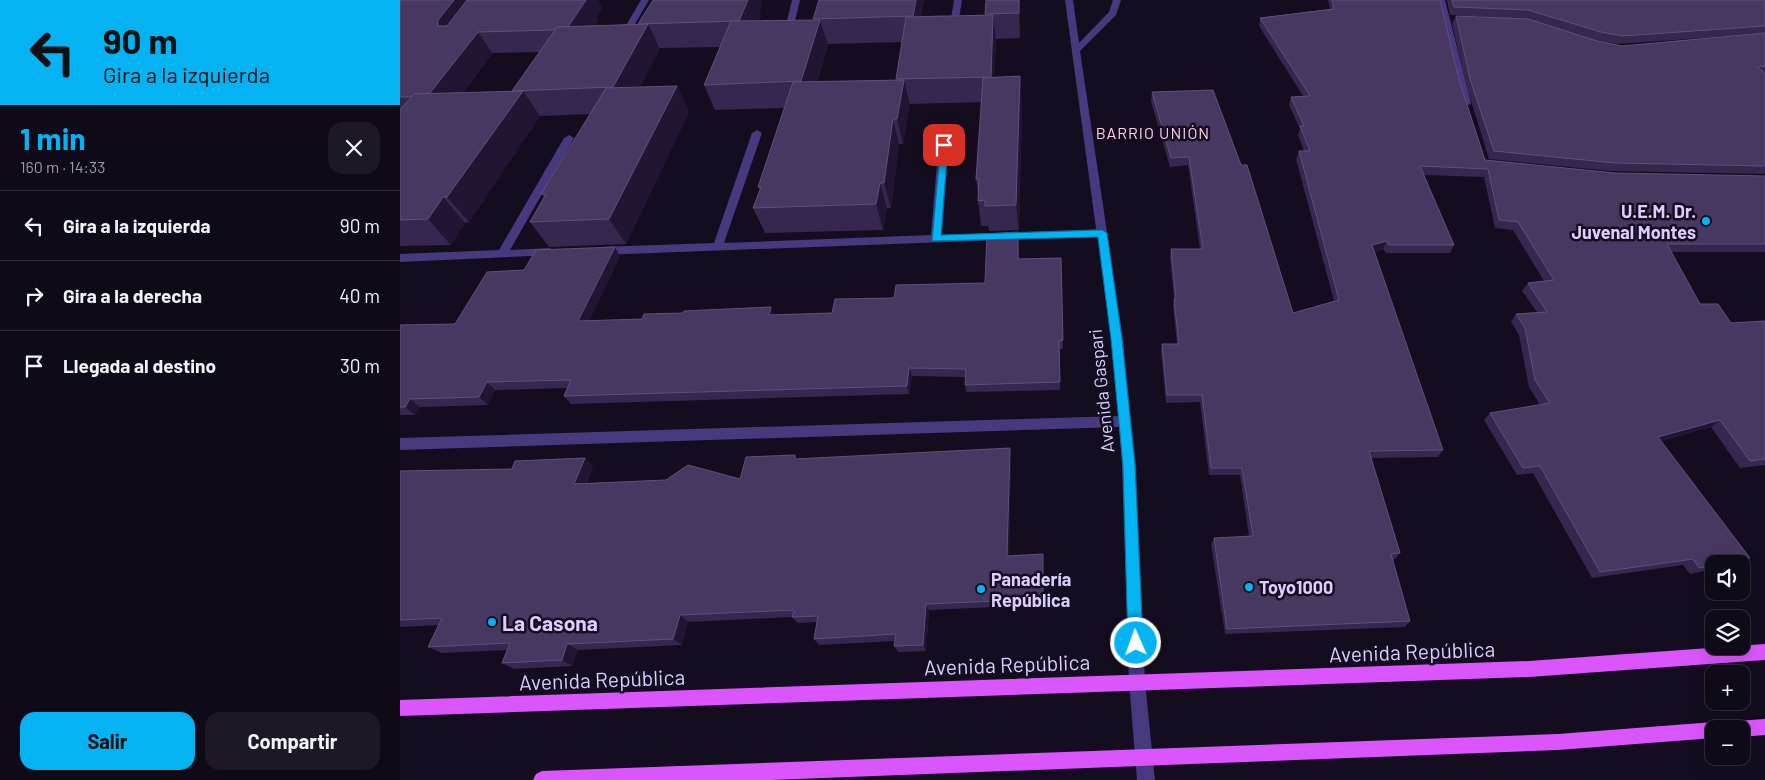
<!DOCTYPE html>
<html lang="es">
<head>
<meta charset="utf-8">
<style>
  :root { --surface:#0f0a18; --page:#1d1825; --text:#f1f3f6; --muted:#9b9aa2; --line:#2f2b37; --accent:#05b2f2 }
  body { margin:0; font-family:Barlow,sans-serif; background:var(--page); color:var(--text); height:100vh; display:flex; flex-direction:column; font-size:19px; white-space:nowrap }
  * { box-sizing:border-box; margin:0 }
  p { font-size:16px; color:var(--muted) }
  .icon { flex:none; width:28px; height:28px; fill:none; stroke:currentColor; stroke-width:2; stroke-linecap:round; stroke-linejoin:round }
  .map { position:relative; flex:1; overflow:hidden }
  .panel { display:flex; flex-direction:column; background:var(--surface); width:400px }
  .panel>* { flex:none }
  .hud { background:#05b2f2; color:#111; overflow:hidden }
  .controls { position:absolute; left:1305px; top:555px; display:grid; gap:10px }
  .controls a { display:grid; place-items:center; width:45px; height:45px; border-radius:10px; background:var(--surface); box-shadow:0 5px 20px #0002,0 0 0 1px var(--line); font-size:25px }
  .pin { position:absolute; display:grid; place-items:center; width:42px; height:42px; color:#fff; margin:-21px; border-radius:10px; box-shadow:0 2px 8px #0006 }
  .me { position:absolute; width:55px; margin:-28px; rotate:358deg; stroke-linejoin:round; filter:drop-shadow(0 0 4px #0008) }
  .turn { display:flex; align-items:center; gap:18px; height:105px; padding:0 20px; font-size:22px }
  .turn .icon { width:65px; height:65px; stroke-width:2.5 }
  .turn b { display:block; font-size:35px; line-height:42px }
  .round { display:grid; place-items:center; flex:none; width:52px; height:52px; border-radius:15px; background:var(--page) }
  .headline { display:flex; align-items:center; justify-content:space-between; height:85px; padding:0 20px }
  h1 { font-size:30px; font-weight:700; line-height:38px; color:var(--accent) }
  .cta { display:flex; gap:10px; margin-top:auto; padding:10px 20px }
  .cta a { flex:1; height:58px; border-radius:15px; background:var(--accent); color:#111; font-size:20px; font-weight:700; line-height:58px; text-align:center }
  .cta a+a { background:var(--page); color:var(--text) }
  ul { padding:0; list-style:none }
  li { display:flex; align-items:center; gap:15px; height:70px; padding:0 20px; border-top:1px solid var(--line) }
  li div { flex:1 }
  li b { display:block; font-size:19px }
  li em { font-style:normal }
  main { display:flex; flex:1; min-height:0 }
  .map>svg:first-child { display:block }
</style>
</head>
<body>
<main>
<section class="panel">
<div class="hud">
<div class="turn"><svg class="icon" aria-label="left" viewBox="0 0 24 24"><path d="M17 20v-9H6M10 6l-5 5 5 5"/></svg><div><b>90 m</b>Gira a la izquierda</div></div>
</div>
<div class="headline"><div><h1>1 min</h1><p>160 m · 14:33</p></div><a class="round"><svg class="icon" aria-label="close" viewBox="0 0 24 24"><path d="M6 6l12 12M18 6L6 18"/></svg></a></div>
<ul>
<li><svg class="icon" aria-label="left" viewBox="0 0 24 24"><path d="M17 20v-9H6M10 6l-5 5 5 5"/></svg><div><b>Gira a la izquierda</b></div><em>90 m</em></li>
<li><svg class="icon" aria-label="right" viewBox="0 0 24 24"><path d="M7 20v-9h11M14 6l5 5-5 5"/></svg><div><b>Gira a la derecha</b></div><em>40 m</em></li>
<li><svg class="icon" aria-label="arrive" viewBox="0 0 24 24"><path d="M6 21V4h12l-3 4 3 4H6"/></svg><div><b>Llegada al destino</b></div><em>30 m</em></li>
</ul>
<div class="cta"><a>Salir</a><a>Compartir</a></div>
</section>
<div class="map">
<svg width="1365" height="780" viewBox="0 0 1365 780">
  <rect width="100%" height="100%" fill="#140d20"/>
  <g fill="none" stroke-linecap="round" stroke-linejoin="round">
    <g fill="#47397e" fill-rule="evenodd">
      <path d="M241 0H249L225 41H219L218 39Z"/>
      <path d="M392 0H400L391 37 387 39 383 37Z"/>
      <path d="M554 0H562L557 31 553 33 549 31Z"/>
      <path d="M545 124 550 127 542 235 702 229 707 233 706 236 200 255 195 251 200 247 314 243 352 133 357 130 362 133 324 243 531 235 540 127Z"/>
      <path d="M169 135 174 138 110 250 150 248 155 252 154 255 0 262V254L99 250 164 138Z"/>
    </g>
    <g fill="#47397e" fill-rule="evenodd">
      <path d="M665 0H673L679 43 709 12 713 0H721L716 15 680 51 723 339 731 421 736 465 745 682 755 780H737L729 682 722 465 719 427 0 450V438L718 416 711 339Z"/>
      <path d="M1037 0H1045L1071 103 1069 105 1061 103Z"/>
    </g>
    <g fill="#da56fc" fill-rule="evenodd">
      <path d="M1365 644V660L1129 677 0 716V700L1129 661Z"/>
      <path d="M1365 719V735L1341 737V729H1328L1330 723 1336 721Z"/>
      <path d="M1314 722 1320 724 1322 729H1314V738L1158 750 371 780H133L136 774 142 771 1158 734Z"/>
    </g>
  </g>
  <g fill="#35274d" fill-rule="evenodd">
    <path d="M0 0H198L202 8 196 17 198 20 194 26 238 24 362 4 359 11 361 16 359 21 414 20 419 0H524L521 16 585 15 620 0V38L596 39 594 77 620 76 622 102 619 230 589 231 588 226H581L578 201V194L576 179 582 102 510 104 503 144H499L491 208H487L483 230 365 233 353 208 360 190 358 187 384 108 315 110 304 85 320 47 259 48 240 87 277 86 289 112 226 244 149 247 130 222 144 197 141 194 190 114 139 116H140L69 222 65 223 51 245 0 246ZM502 42 496 80 417 82 428 45 427 44ZM139 52 112 91 63 93 92 53Z"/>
    <path d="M928 0H1040L1059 80 1085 160 1215 173 1365 176V252H1271L1300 304 1331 323 1365 321V465L1340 468 1311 427 1261 441 1350 558 1340 564H1314V569L1290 574 1283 565 1192 578 1133 473 1117 475 1084 420 1090 413 1140 405 1129 387 1119 335 1111 322 1116 314 1137 312 1122 291 1128 283 1144 281 1113 230 1095 228 1084 177 1023 175 1054 245 1050 253H986L983 249 974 252 1043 450 1038 457 971 458 1000 553 995 559 992 560 1010 621 1005 627 825 634 811 544 814 538 849 536 840 475H809L800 402 766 403 761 352 762 344H777L773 307 774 299 770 257 771 249H800L788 165 770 167 751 101 752 92 893 313 934 301 896 159 899 151H904L898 135 900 129 889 105 891 97 903 96 859 26 860 18 930 9Z"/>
    <path d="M1047 0H1365V174L1209 171 1089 159 1067 88 1052 24 1056 16 1126 19 1050 15ZM1345 35 1222 46 1196 40 1217 44Z"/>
    <path d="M618 232 619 259 661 258 663 349H659L660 390 566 392 565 385V377L512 376 509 394 171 404 164 396 167 388 95 390 88 405 20 407 15 415H0V325L55 324 124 270 220 256 189 321 432 313 494 298 585 283Z"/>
    <path d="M610 448 611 456 609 556 643 561V605L529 610 526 651 498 652 494 646 495 641 419 645 414 639 417 622 398 623 392 617 288 622 282 645 178 650 172 666 114 669 102 663 107 650 42 653 28 647 39 625 0 627V471L112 469 185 458 193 466 187 483 340 479 398 459Z"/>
  </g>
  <g fill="#201533">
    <path d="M54 0H85L53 41 38 26V20Z"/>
    <path d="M183 0H198L202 8 196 17 198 20 177 51 165 30Z"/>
    <path d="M348 0H361L362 4 359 11 361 16 348 46 339 21Z"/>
    <path d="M516 0H524L517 41 513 16Z"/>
    <path d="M619 0H620V38L619 13Z"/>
    <path d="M593 15 596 40 593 102 591 77Z"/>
    <path d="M420 20 428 45 409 107 401 81Z"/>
    <path d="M248 24 260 49 227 112 213 87Z"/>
    <path d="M78 32 92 53 44 118 27 96Z"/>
    <path d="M620 76 622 102 619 230 616 205Z"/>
    <path d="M504 80 510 105 503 144 497 119Z"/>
    <path d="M277 86 289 112 226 244 209 219Z"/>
    <path d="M123 91 140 116 69 222 47 197Z"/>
    <path d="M493 119 499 144 491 208 484 183Z"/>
    <path d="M480 183 487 208 483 230 476 204Z"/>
    <path d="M43 197 65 223 51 245 28 219Z"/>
    <path d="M987 241 983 249 968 253 972 245Z"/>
    <path d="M215 247 220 256 185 330 178 321Z"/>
    <path d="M371 307 375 316 369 315Z"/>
    <path d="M509 368 512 376 509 394 507 386Z"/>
    <path d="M87 382 95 390 88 405 79 397Z"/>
    <path d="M10 399 20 407 15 415 5 407Z"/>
    <path d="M1320 420 1311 427 1250 444 1258 437Z"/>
    <path d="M610 448 611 456 609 563 607 556Z"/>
    <path d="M185 458 193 466 183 492 174 484Z"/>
    <path d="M526 604 529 610 526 651 523 645Z"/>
    <path d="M280 615 288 622 282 645 273 639Z"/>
    <path d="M167 644 178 650 172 666 162 660Z"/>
  </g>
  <g fill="#463860" stroke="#5e5079">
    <path d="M0 0H54L38 20V26H47L67 0H186L168 27H157L155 30 78 32 30 93 14 94 11 97H0Z"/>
    <path d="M253 0H348L339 21 238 24Z"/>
    <path d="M419 0H516L513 16 413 19Z"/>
    <path d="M586 0H619V13L585 14Z"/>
    <path d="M932 0H1040L1059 80 1085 160 1215 173 1365 176V244H1267L1300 304H1318L1331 323 1365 321V459L1350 461 1320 420 1258 437 1350 558 1322 564H1314V565L1299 568 1293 559 1200 572 1140 466 1123 468 1090 413 1150 403 1135 380 1125 328 1116 314 1147 312 1128 283 1154 280 1118 222 1099 220 1088 169 1020 166 1054 245H989L987 241 972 245 1043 450 969 451 1000 553 991 554 1010 621 827 629 814 538 853 536 842 468H811L802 395H767L762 344H779L774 299H776L771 249H803L789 157 771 158 752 92 813 90 841 165H847L893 313 939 300 899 151H910L900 126H904L891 97 910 96 860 18 934 9Z"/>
    <path d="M1052 0H1365V26L1222 36 1201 32 1128 10 1054 7Z"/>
    <path d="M593 15 591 77 496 79 506 17Z"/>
    <path d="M1056 16 1128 19 1197 41 1222 46 1365 33V66L1357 67 1365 73V166L1215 163 1094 151 1070 79Z"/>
    <path d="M420 20 401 81 304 85 331 21Z"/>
    <path d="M248 24 213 87 112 91 157 27Z"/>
    <path d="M620 76 616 205 585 206V200L578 201 579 179H576L583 78Z"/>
    <path d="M504 80 497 119H493L484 183H480L476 204 353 208 361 187H358L393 82Z"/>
    <path d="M277 86 209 219 130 222 146 194H141L206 88Z"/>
    <path d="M123 91 47 197H43L28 219 0 220V110L14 94Z"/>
    <path d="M618 232V259L661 258 663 340 659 341 660 382 565 385 566 369 509 368 507 386 164 396 171 380 87 382 79 397 10 399 5 407H0V325L55 324 87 272 124 270 136 250 215 247 178 321 242 319 244 314 283 313 284 311 371 307 369 315 432 313 435 299 494 298 496 285 585 283 587 234Z"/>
    <path d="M610 448 607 556 643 554V599L526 604 523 645 494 646 496 634 414 639 418 616 392 617 394 610 280 615 273 639 167 644 162 660 102 663 110 643 28 647 42 618 0 620V471L112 469 115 461 185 458 174 484 266 480 288 465 340 479 346 457 395 455V459Z"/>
  </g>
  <path fill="#05b2f2" stroke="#03749d" d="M541 143 548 145 541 235 702 230 707 233 722 339 735 465 743 643 741 648 736 650 730 648 728 643 723 465 711 339 698 237 532 241Z"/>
  <g fill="#05b2f2" stroke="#140d20" stroke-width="2">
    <circle cx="1306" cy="221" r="5"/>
    <circle cx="849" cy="587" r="5"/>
    <circle cx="581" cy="589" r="5"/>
    <circle cx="92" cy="622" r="5"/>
  </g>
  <g text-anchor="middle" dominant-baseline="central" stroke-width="5" stroke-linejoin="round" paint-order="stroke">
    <g font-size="16" letter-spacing="1" fill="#fecfe5" stroke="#140d20">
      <text x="753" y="132">BARRIO UNIÓN</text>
    </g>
    <g font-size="18" font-weight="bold" fill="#dbcdfe" stroke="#140d20" text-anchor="start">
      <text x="1296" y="211" text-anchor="end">U.E.M. Dr.<tspan x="1296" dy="21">Juvenal Montes</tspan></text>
      <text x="591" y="579">Panadería<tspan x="591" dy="21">República</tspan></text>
      <text x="859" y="587">Toyo1000</text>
    </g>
    <g font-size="18" fill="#dbcdfe" stroke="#140d20">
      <text transform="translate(701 391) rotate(-96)">Avenida Gaspari</text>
    </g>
    <g font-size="21" font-weight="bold" fill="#dbcdfe" stroke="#140d20" text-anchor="start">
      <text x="102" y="622">La Casona</text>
    </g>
    <g font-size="21" fill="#dbcdfe" stroke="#140d20">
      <text transform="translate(1012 651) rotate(-2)">Avenida República</text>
      <text transform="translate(607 664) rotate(-2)">Avenida República</text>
      <text transform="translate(202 679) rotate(-2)">Avenida República</text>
    </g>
  </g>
</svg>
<div class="controls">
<a><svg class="icon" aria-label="sound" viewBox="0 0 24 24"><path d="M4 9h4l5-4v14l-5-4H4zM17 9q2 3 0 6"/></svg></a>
<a><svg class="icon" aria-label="layers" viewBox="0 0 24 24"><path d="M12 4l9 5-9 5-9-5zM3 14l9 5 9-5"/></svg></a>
<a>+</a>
<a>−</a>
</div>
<div class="pin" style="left:544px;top:145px;background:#d93025"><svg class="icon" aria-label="arrive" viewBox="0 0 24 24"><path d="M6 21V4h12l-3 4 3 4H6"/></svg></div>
<svg class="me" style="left:736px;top:643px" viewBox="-20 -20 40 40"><circle r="17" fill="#05b2f2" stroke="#fff" stroke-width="3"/><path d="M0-11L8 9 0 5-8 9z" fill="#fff"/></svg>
</div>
</main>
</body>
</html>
